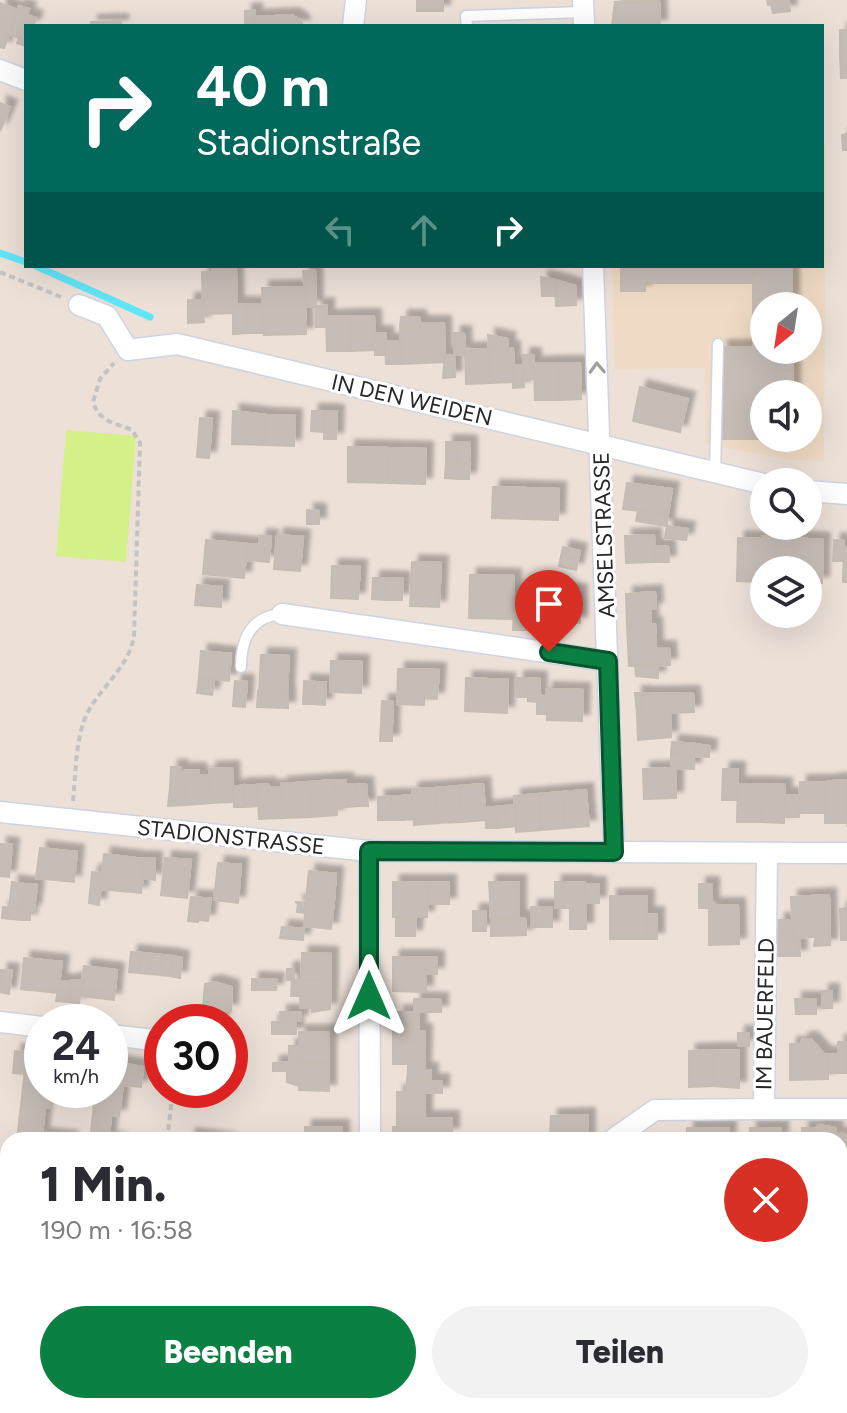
<!DOCTYPE html>
<html lang="de">
<head>
<meta charset="utf-8">
<style>
  :root { --surface:#fff; --page:#f2f2f3; --text:#2b2b33; --muted:#7c7c81; --accent:#0b8043 }
  body { margin:0; font-family:Figtree,sans-serif; background:var(--page); color:var(--text); height:100vh; display:flex; flex-direction:column; font-size:30px; white-space:nowrap }
  * { box-sizing:border-box; margin:0 }
  p { font-size:26px; color:var(--muted) }
  .icon { flex:none; width:44px; height:44px; fill:none; stroke:currentColor; stroke-width:2; stroke-linecap:round; stroke-linejoin:round }
  .map { position:relative; flex:1; overflow:hidden }
  .panel { position:absolute; left:0px; top:1132px; width:848px; height:282px; display:flex; flex-direction:column; background:var(--surface); border-radius:24px 24px 0 0; box-shadow:0 8px 32px #0002 }
  .panel>* { flex:none }
  .banner { position:absolute; left:24px; top:24px; width:800px; height:244px; border-radius:0px; box-shadow:0 8px 32px #0002; background:#00695c; color:#fff; overflow:hidden }
  .needle { width:52px; rotate:210deg }
  .fabs { position:absolute; left:750px; top:292px; display:grid; gap:16px }
  .fabs a { display:grid; place-items:center; width:72px; height:72px; border-radius:50%; background:var(--surface); box-shadow:0 8px 32px #0002; font-size:40px }
  .speed { position:absolute; left:24px; top:1004px; display:flex; gap:16px; font-size:40px; font-weight:700; text-align:center }
  .speed>* { display:grid; place-content:center; width:104px; height:104px; border-radius:50%; background:var(--surface); box-shadow:0 8px 32px #0002; line-height:1 }
  .speed small { font-size:20px; font-weight:400 }
  .speed .limit { border:12px solid #d22; background:#fff; color:#111 }
  .pin { position:absolute; display:grid; place-items:center; width:68px; height:68px; color:#fff; margin:-82px -34px; border-radius:50% 50% 50% 0; rotate:-45deg; box-shadow:0 0 8px #0007 }
  .pin .icon { rotate:45deg }
  .me { position:absolute; width:88px; margin:-44px; rotate:0deg; stroke-linejoin:round; filter:drop-shadow(0 0 6px #0008) }
  .turn { display:flex; align-items:center; gap:28px; height:168px; padding:0 40px; font-size:36px }
  .turn .icon { width:104px; height:104px; stroke-width:2.5 }
  .turn b { display:block; font-size:56px; line-height:68px }
  .lanes { display:flex; align-items:center; height:76px; padding:0 40px; background:#0003; justify-content:center; gap:40px; direction:ltr }
  .lanes .off { opacity:.35 }
  .round { display:grid; place-items:center; flex:none; width:84px; height:84px; border-radius:42px; background:var(--page) }
  .summary { display:flex; align-items:center; justify-content:space-between; height:136px; padding:0 40px }
  h1 { font-size:48px; font-weight:800; line-height:60px }
  .cta { display:flex; gap:16px; margin-top:auto; padding:16px 40px }
  .cta a { flex:1; height:92px; border-radius:48px; background:var(--accent); color:#fff; font-size:32px; font-weight:800; line-height:92px; text-align:center }
  .cta a+a { background:var(--page); color:var(--text) }
  .map>svg:first-child { display:block }
</style>
</head>
<body>
<div class="map">
<svg width="847" height="1413" viewBox="0 0 847 1413">
  <defs>
    <filter id="shadow"><feDropShadow dx="7" dy="-7" stdDeviation="2" flood-color="#0004"/></filter>
  </defs>
  <rect width="100%" height="100%" fill="#ece0d7"/>
  <path fill="#efdbc5" fill-rule="evenodd" d="M822 144H826L824 461 790 460 706 444 705 368 615 369 612 266H822ZM764 306H808V350H764ZM764 394H808V438H764Z"/>
  <path fill="#d4f089" d="M66 430 136 436 126 562 56 556Z"/>
  <g fill="none" stroke-linecap="round" stroke-linejoin="round">
    <g stroke="#61e6f7" stroke-width="7">
      <path d="M0 253 26 262"/>
      <path d="M36 266 150 317"/>
    </g>
  </g>
  <g fill="#c6bdb7" stroke="#c6bcb1" stroke-width="2" filter="url(#shadow)">
    <rect x="417" y="0" width="26" height="11"/>
    <path d="M767 0H789V2L768 5Z"/>
    <path d="M659 1 660 26H612L615 2Z"/>
    <path d="M789 2 790 11 773 13 771 4Z"/>
    <path d="M0 3 18 10 4 48 0 47Z"/>
    <path d="M19 6 29 9 19 38 9 34Z"/>
    <path d="M255 10V26H245V11Z"/>
    <path d="M27 15 36 18 33 26H26V46L17 43Z"/>
    <path d="M292 15 301 21 303 26H255V17Z"/>
    <path d="M121 21V26H91V22Z"/>
    <rect x="840" y="30" width="7" height="24"/>
    <path d="M840 54H847V78H841Z"/>
    <path d="M0 103 10 107 0 131Z"/>
    <path d="M847 134V150H843L842 135Z"/>
    <rect x="621" y="266" width="24" height="25"/>
    <rect x="645" y="266" width="108" height="17"/>
    <path d="M753 266H792V306H764V347H753Z"/>
    <path d="M236 268 237 313 203 314 202 272H212V269Z"/>
    <path d="M315 270 316 307H306L303 271Z"/>
    <path d="M541 277 555 280V296H542Z"/>
    <path d="M555 280 576 286V305L556 306Z"/>
    <path d="M305 287 306 334 264 335 262 288Z"/>
    <path d="M188 300H202L204 322 188 323Z"/>
    <path d="M237 304H247L248 333 233 334V313H237Z"/>
    <path d="M247 304H263V333H248Z"/>
    <path d="M327 305V327H316V306Z"/>
    <path d="M350 316 351 351H327L326 317Z"/>
    <path d="M350 316H374L375 350 351 351Z"/>
    <path d="M401 317H419L421 329H400Z"/>
    <path d="M421 323H444L445 362 401 364 400 329H421Z"/>
    <rect x="375" y="333" width="11" height="22"/>
    <path d="M454 333H464L465 355H454Z"/>
    <path d="M488 335 508 339V348L489 349Z"/>
    <path d="M385 341H400L401 364H386Z"/>
    <path d="M721 347H764V350H793V394H764V438L793 439H721Z"/>
    <path d="M513 348 514 382 490 383 489 349Z"/>
    <path d="M489 349 490 383 466 384 465 350Z"/>
    <path d="M445 355H454L455 377 443 378Z"/>
    <path d="M523 355H534V379H524Z"/>
    <path d="M558 363H580L581 399 559 400Z"/>
    <path d="M558 363 559 400H535L534 364Z"/>
    <path d="M513 365H523L524 387 513 388Z"/>
    <path d="M640 387 688 399 680 432 633 421Z"/>
    <path d="M233 411 266 415 265 445 232 444Z"/>
    <path d="M312 411H325L324 432 311 431Z"/>
    <path d="M325 411 337 412 336 439H324Z"/>
    <path d="M266 415 295 416 294 446 265 445Z"/>
    <path d="M200 418 212 419 209 458 197 457Z"/>
    <path d="M446 442H458L457 463H446Z"/>
    <path d="M458 442 470 443V464L457 463Z"/>
    <path d="M348 447 389 448 388 483 348 482Z"/>
    <path d="M389 448 426 449 425 484 388 483Z"/>
    <path d="M446 463H457V479L445 478Z"/>
    <path d="M457 463 470 464 469 479H457Z"/>
    <path d="M627 483 672 489 668 514 623 509Z"/>
    <path d="M493 487 526 488 525 519 492 518Z"/>
    <path d="M526 488 559 489 558 520 525 519Z"/>
    <path d="M307 510 319 511V524H307Z"/>
    <path d="M638 511 668 514 667 526 636 521Z"/>
    <path d="M667 526 688 529 686 540 665 538Z"/>
    <path d="M277 535 303 537 300 571 274 569Z"/>
    <path d="M654 535 655 562 626 563 625 536Z"/>
    <path d="M260 536 271 537 269 562 258 561Z"/>
    <path d="M762 536 823 540 822 583H808V570H764V585L761 582 737 581 738 538 762 539Z"/>
    <path d="M206 540 247 544 244 578 203 574Z"/>
    <path d="M834 540 844 541V561H833Z"/>
    <path d="M247 544H259L258 561 246 560Z"/>
    <path d="M668 546 669 562H655V547Z"/>
    <path d="M563 547 580 551 578 560 561 556Z"/>
    <path d="M844 547H847V582H843Z"/>
    <path d="M561 556 578 560 576 570 559 566Z"/>
    <path d="M412 562 441 563 439 607 410 606Z"/>
    <path d="M332 566 360 567 358 599 331 598Z"/>
    <path d="M470 575 514 576 513 619 469 618Z"/>
    <path d="M373 578H385V600L372 599Z"/>
    <path d="M385 578 403 579 402 600H385Z"/>
    <path d="M197 585 222 587 221 607 195 605Z"/>
    <path d="M549 590 580 591V623L548 622Z"/>
    <path d="M655 592 656 609H651V624L627 625 626 594Z"/>
    <path d="M528 608H539V625H527Z"/>
    <path d="M514 609 528 610 527 630H513Z"/>
    <path d="M655 624 656 648H669L670 665 629 666 627 625Z"/>
    <path d="M201 651 231 654 229 681 199 678Z"/>
    <path d="M261 655 289 656 287 693 259 692Z"/>
    <path d="M331 661 362 662 361 693 330 692Z"/>
    <path d="M658 665V678L636 676 635 666Z"/>
    <path d="M398 669 439 670 437 699 424 698V705L397 704Z"/>
    <path d="M199 678 214 680 212 695 197 693Z"/>
    <path d="M466 678 508 680 507 713 465 711Z"/>
    <path d="M517 678H528L527 697H517Z"/>
    <path d="M528 678 540 679 539 702 528 701Z"/>
    <path d="M235 681 247 682 245 707 233 706Z"/>
    <path d="M304 681 315 682 314 704H303Z"/>
    <path d="M315 682H326L325 705 314 704Z"/>
    <path d="M546 689 583 690 582 721 547 720V714H537V701L539 696 546 697Z"/>
    <path d="M258 691 288 693V708L257 707Z"/>
    <path d="M635 693H643L641 713 637 714Z"/>
    <path d="M693 693 694 712 670 713 671 737 638 740 637 713H641V694Z"/>
    <path d="M382 701 393 702 392 726 381 725Z"/>
    <path d="M381 725 392 726V741H380Z"/>
    <path d="M672 742 695 744 694 756 671 753Z"/>
    <path d="M695 744 710 746 709 757 694 756Z"/>
    <path d="M671 753 694 756V769L671 768Z"/>
    <path d="M171 767H181V772H184L185 787 170 788Z"/>
    <path d="M232 768 234 802 211 803 209 769Z"/>
    <path d="M676 768V798L644 799 643 769Z"/>
    <path d="M723 769H738L737 800H722Z"/>
    <path d="M184 770H199V775H209L211 803 186 805Z"/>
    <path d="M335 780H346V787H336Z"/>
    <path d="M335 780 337 815 311 817 309 782Z"/>
    <path d="M839 780 847 781V827V823H825V782Z"/>
    <path d="M309 782 311 817 283 818 281 784Z"/>
    <path d="M800 782H825V813H799Z"/>
    <path d="M268 784 269 787H281L283 818 259 819 257 785Z"/>
    <path d="M346 784H356L358 806 347 807Z"/>
    <path d="M356 784H366L368 806H358Z"/>
    <path d="M483 784 486 820 462 822 459 786Z"/>
    <path d="M738 784H763L762 822H737Z"/>
    <path d="M763 784 785 785 784 823 762 822Z"/>
    <path d="M244 785H257L258 806 245 807Z"/>
    <path d="M244 785 245 807H234V787Z"/>
    <path d="M459 786 462 822 438 823 435 788Z"/>
    <path d="M185 787 186 805 168 806 170 788Z"/>
    <path d="M336 787H346L347 807H337Z"/>
    <path d="M435 788 438 823 414 825 412 789Z"/>
    <path d="M586 790 589 826 565 828 562 792Z"/>
    <path d="M562 792 565 828 541 830 539 794Z"/>
    <path d="M539 794 541 830 516 832 514 796Z"/>
    <path d="M412 795 414 819 403 820 402 796Z"/>
    <path d="M785 795H800L799 817H784Z"/>
    <path d="M391 796H402L403 820H392Z"/>
    <path d="M391 796 392 820H378V797Z"/>
    <path d="M515 805 516 826 507 827 505 806Z"/>
    <path d="M505 806 507 827 497 828 495 807Z"/>
    <path d="M495 807 497 828H486L485 808Z"/>
    <path d="M0 844 12 845 9 877 0 876Z"/>
    <path d="M40 848 77 852 74 882 36 878Z"/>
    <path d="M104 854 145 859 141 893 100 889Z"/>
    <path d="M144 858 155 859V880L143 878Z"/>
    <path d="M165 858 191 860 187 898 161 895Z"/>
    <path d="M218 863 241 865 238 903 214 900Z"/>
    <path d="M309 871 336 874 334 901 306 899Z"/>
    <path d="M92 872 102 873 99 905 89 903Z"/>
    <path d="M12 882 25 884 22 909 9 908Z"/>
    <path d="M393 882H428L427 917H393Z"/>
    <rect x="428" y="882" width="21" height="22"/>
    <path d="M489 882H519V918L491 919Z"/>
    <path d="M555 882H585L586 908H555Z"/>
    <path d="M25 884 37 885 34 911 22 909Z"/>
    <rect x="586" y="884" width="13" height="19"/>
    <path d="M699 884H712V905H709V908H699Z"/>
    <path d="M829 895 830 935 793 939 791 897Z"/>
    <rect x="610" y="896" width="37" height="43"/>
    <path d="M191 897 201 898 198 922 188 921Z"/>
    <path d="M201 898H211L208 921 199 920Z"/>
    <path d="M306 899 334 901 331 929 304 926Z"/>
    <path d="M295 902 306 903 305 913 297 912 298 903Z"/>
    <path d="M709 905H738L739 944 709 945Z"/>
    <path d="M3 907 22 909 21 920 2 918Z"/>
    <path d="M531 907H541L542 927H531Z"/>
    <path d="M541 907H552V927H542Z"/>
    <rect x="570" y="908" width="16" height="21"/>
    <path d="M847 908V940H841L840 909Z"/>
    <path d="M22 909 30 910V920H21Z"/>
    <rect x="473" y="911" width="13" height="20"/>
    <rect x="647" y="914" width="10" height="25"/>
    <path d="M396 918H416L415 936H396Z"/>
    <path d="M525 918 526 935 491 936V919Z"/>
    <path d="M778 920H792L793 939H799L800 956H778Z"/>
    <path d="M282 927 304 929 303 940 280 938Z"/>
    <path d="M830 935V945L814 946 816 936Z"/>
    <path d="M131 952 142 953 139 973 129 972Z"/>
    <path d="M142 953 152 954 150 974 139 973Z"/>
    <path d="M302 953 331 954V981L301 980Z"/>
    <path d="M152 954 162 955 160 975 150 974Z"/>
    <path d="M162 955 172 956 170 976 160 975Z"/>
    <path d="M172 956 182 958 180 978 170 976Z"/>
    <path d="M393 957H426V992L393 991Z"/>
    <path d="M426 957 437 958V974H426Z"/>
    <path d="M24 958 62 962 58 993 21 989Z"/>
    <path d="M84 966 117 970 114 1000 80 996Z"/>
    <rect x="287" y="969" width="7" height="11"/>
    <path d="M1 970 12 971 9 994 0 992Z"/>
    <path d="M252 979 277 980 276 990H252Z"/>
    <path d="M71 980 82 981 79 1004 69 1002Z"/>
    <path d="M292 980H301V996H291Z"/>
    <path d="M301 980 331 981 330 1009 312 1012V1008H300Z"/>
    <path d="M60 981 71 982 69 1002 56 1001Z"/>
    <path d="M214 982 232 987 231 1011 203 1008 205 984Z"/>
    <rect x="822" y="991" width="10" height="17"/>
    <path d="M414 999 441 1000V1012H414Z"/>
    <path d="M795 999H816V1014H796Z"/>
    <path d="M280 1012H301V1021H281Z"/>
    <path d="M397 1012H419V1031H396Z"/>
    <path d="M201 1014 223 1016 222 1022H201Z"/>
    <path d="M296 1021V1034H272V1022Z"/>
    <path d="M393 1031H425L424 1070H408V1064H393Z"/>
    <path d="M299 1032H329V1063L299 1062Z"/>
    <rect x="738" y="1033" width="11" height="13"/>
    <path d="M803 1039H811L824 1054H828V1079L790 1080V1044H800Z"/>
    <rect x="838" y="1042" width="9" height="31"/>
    <path d="M289 1046H299V1062L289 1063Z"/>
    <path d="M713 1050V1086L689 1087V1051Z"/>
    <path d="M713 1050H739V1088L713 1086Z"/>
    <path d="M15 1051 27 1052 24 1074 13 1073Z"/>
    <path d="M27 1052 42 1054V1090H51L49 1108 21 1105Z"/>
    <rect x="828" y="1054" width="10" height="19"/>
    <path d="M110 1061 143 1067 141 1087 123 1085 119 1116 93 1113 95 1090H110Z"/>
    <path d="M287 1062V1071H273V1063Z"/>
    <path d="M287 1062H299V1086L287 1082Z"/>
    <path d="M299 1062 329 1063V1091L299 1090Z"/>
    <path d="M158 1067H162V1086H156Z"/>
    <path d="M408 1070H431V1081H407Z"/>
    <path d="M407 1081H442V1093L406 1092Z"/>
    <path d="M194 1090H228V1096L194 1093Z"/>
    <path d="M397 1092H425V1118H452V1134L430 1135V1138H393V1127H397Z"/>
    <path d="M21 1105 45 1108 42 1135 71 1138V1140H17Z"/>
    <path d="M93 1113 111 1115 109 1139 121 1140H90Z"/>
    <path d="M588 1115V1140H550L551 1116Z"/>
    <path d="M819 1125 836 1128V1140H802V1128H816Z"/>
    <rect x="305" y="1127" width="37" height="13"/>
    <rect x="687" y="1128" width="21" height="12"/>
    <rect x="708" y="1128" width="21" height="12"/>
    <rect x="750" y="1128" width="31" height="12"/>
    <path d="M189 1135 229 1140H188Z"/>
    <path d="M836 1135H847V1155H840V1140H836Z"/>
    <path d="M0 1278 8 1279V1299L0 1298Z"/>
    <path d="M0 1353 8 1354V1406H13V1409L0 1408Z"/>
    <path d="M842 1369H847V1413H843Z"/>
    <path d="M60 1406H85V1413H59Z"/>
    <path d="M168 1406H215L214 1412Z"/>
    <rect x="251" y="1406" width="18" height="7"/>
    <rect x="389" y="1406" width="23" height="7"/>
    <rect x="449" y="1406" width="35" height="7"/>
    <rect x="586" y="1406" width="35" height="7"/>
    <path d="M655 1406H675L676 1413H655Z"/>
  </g>
  <g fill="none" stroke-linecap="round" stroke-linejoin="round">
    <g stroke="#cdd4e2" stroke-width="13">
      <g id="service">
        <path d="M467 26 466 16 584 12"/>
        <path d="M715 474 718 344"/>
        <path d="M241 667C241 639 251 616 282 614"/>
      </g>
    </g>
    <g stroke="#cdd4e2" stroke-width="23">
      <g id="minor">
        <path d="M583 0 584 26"/>
        <path d="M353 26 356 0"/>
        <path d="M0 70 26 80"/>
        <path d="M593 266 614 852"/>
        <path d="M79 305 107 316 128 350 177 344 764 484"/>
        <path d="M808 491 847 494"/>
        <path d="M282 614 608 661"/>
        <path d="M0 812 369 851 847 853"/>
        <path d="M369 851 370 1140"/>
        <path d="M0 1022 42 1027"/>
        <path d="M110 1035 162 1041"/>
        <path d="M764 1109H847"/>
        <path d="M612 1140 655 1110 764 1109 767 853"/>
        <path d="M0 1173 8 1174"/>
        <path d="M0 1326 8 1327"/>
        <path d="M370 1406V1413"/>
        <path d="M767 1406V1413"/>
      </g>
    </g>
    <g stroke="#c3c3c3" stroke-width="4" stroke-dasharray="6 4" stroke-linecap="butt">
      <path d="M0 272 61 297"/>
      <path d="M73 801C76 773 75 735 89 710 104 684 129 666 134 636L140 443 132 430C115 423 99 422 93 402L100 379 114 363"/>
      <path d="M167 1140 173 1090"/>
      <path d="M145 1413V1406"/>
    </g>
    <use href="#service" stroke="#fff" stroke-width="10"/>
    <use href="#minor" stroke="#fff" stroke-width="20"/>
  </g>
  <defs><path id="oneway-chevron" d="M-2-3.5L2.5 0L-2 3.5" fill="none" stroke-width="1.6" stroke-linecap="round" stroke-linejoin="round" transform="scale(2)"/></defs>
  <use stroke="#9e9e9e" href="#oneway-chevron" transform="translate(597 368) rotate(-92)"/>
  <g fill="none" stroke-linecap="round" stroke-linejoin="round">
    <g stroke="#07532c" stroke-width="20">
      <path id="route" d="M369 996V851L614 852 608 661 549 652"/>
    </g>
    <use href="#route" stroke="#0b8043" stroke-width="14"/>
  </g>
  <g text-anchor="middle" dominant-baseline="central" stroke-width="6" stroke-linejoin="round" paint-order="stroke">
    <g font-size="22" fill="#272727" stroke="#fff">
      <text transform="translate(412 400) rotate(13)">IN DEN WEIDEN</text>
      <text transform="translate(604 535) rotate(-92)">AMSELSTRASSE</text>
      <text transform="translate(231 837) rotate(6)">STADIONSTRASSE</text>
      <text transform="translate(765 1014) rotate(-89)">IM BAUERFELD</text>
    </g>
  </g>
</svg>
<div class="fabs">
<a><svg class="needle" viewBox="-14 -14 28 28"><path d="M0-13l5 13h-10z" fill="#e53935"/><path d="M0 13l5-13h-10z" fill="#7c7c81"/></svg></a>
<a><svg class="icon" aria-label="sound" viewBox="0 0 24 24"><path d="M4 9h4l5-4v14l-5-4H4zM17 9q2 3 0 6"/></svg></a>
<a><svg class="icon" aria-label="search" viewBox="0 0 24 24"><circle cx="10" cy="10" r="6"/><path d="M15 15l6 6"/></svg></a>
<a><svg class="icon" aria-label="layers" viewBox="0 0 24 24"><path d="M12 4l9 5-9 5-9-5zM3 14l9 5 9-5"/></svg></a>
</div>
<div class="speed"><div>24<small>km/h</small></div><div class="limit">30</div></div>
<div class="pin" style="left:549px;top:652px;background:#d93025"><svg class="icon" aria-label="arrive" viewBox="0 0 24 24"><path d="M6 21V4h12l-3 4 3 4H6"/></svg></div>
<svg class="me" style="left:369px;top:996px" viewBox="-20 -20 40 40"><path d="M0-17L14 15 0 8-14 15z" fill="#0b8043" stroke="#fff" stroke-width="4"/></svg>
<div class="banner">
<div class="turn"><svg class="icon" aria-label="right" viewBox="0 0 24 24"><path d="M7 20v-9h11M14 6l5 5-5 5"/></svg><div><b>40 m</b>Stadionstraße</div></div>
<div class="lanes"><svg class="icon off" aria-label="left" viewBox="0 0 24 24"><path d="M17 20v-9H6M10 6l-5 5 5 5"/></svg><svg class="icon off" aria-label="ahead" viewBox="0 0 24 24"><path d="M12 20V5M6 11l6-6 6 6"/></svg><svg class="icon" aria-label="right" viewBox="0 0 24 24"><path d="M7 20v-9h11M14 6l5 5-5 5"/></svg></div>
</div>
<section class="panel">
<div class="summary"><div><h1>1 Min.</h1><p>190 m · 16:58</p></div><a class="round" style="background:#d93025;color:#fff"><svg class="icon" aria-label="close" viewBox="0 0 24 24"><path d="M6 6l12 12M18 6L6 18"/></svg></a></div>
<div class="cta"><a>Beenden</a><a>Teilen</a></div>
</section>
</div>
</body>
</html>
